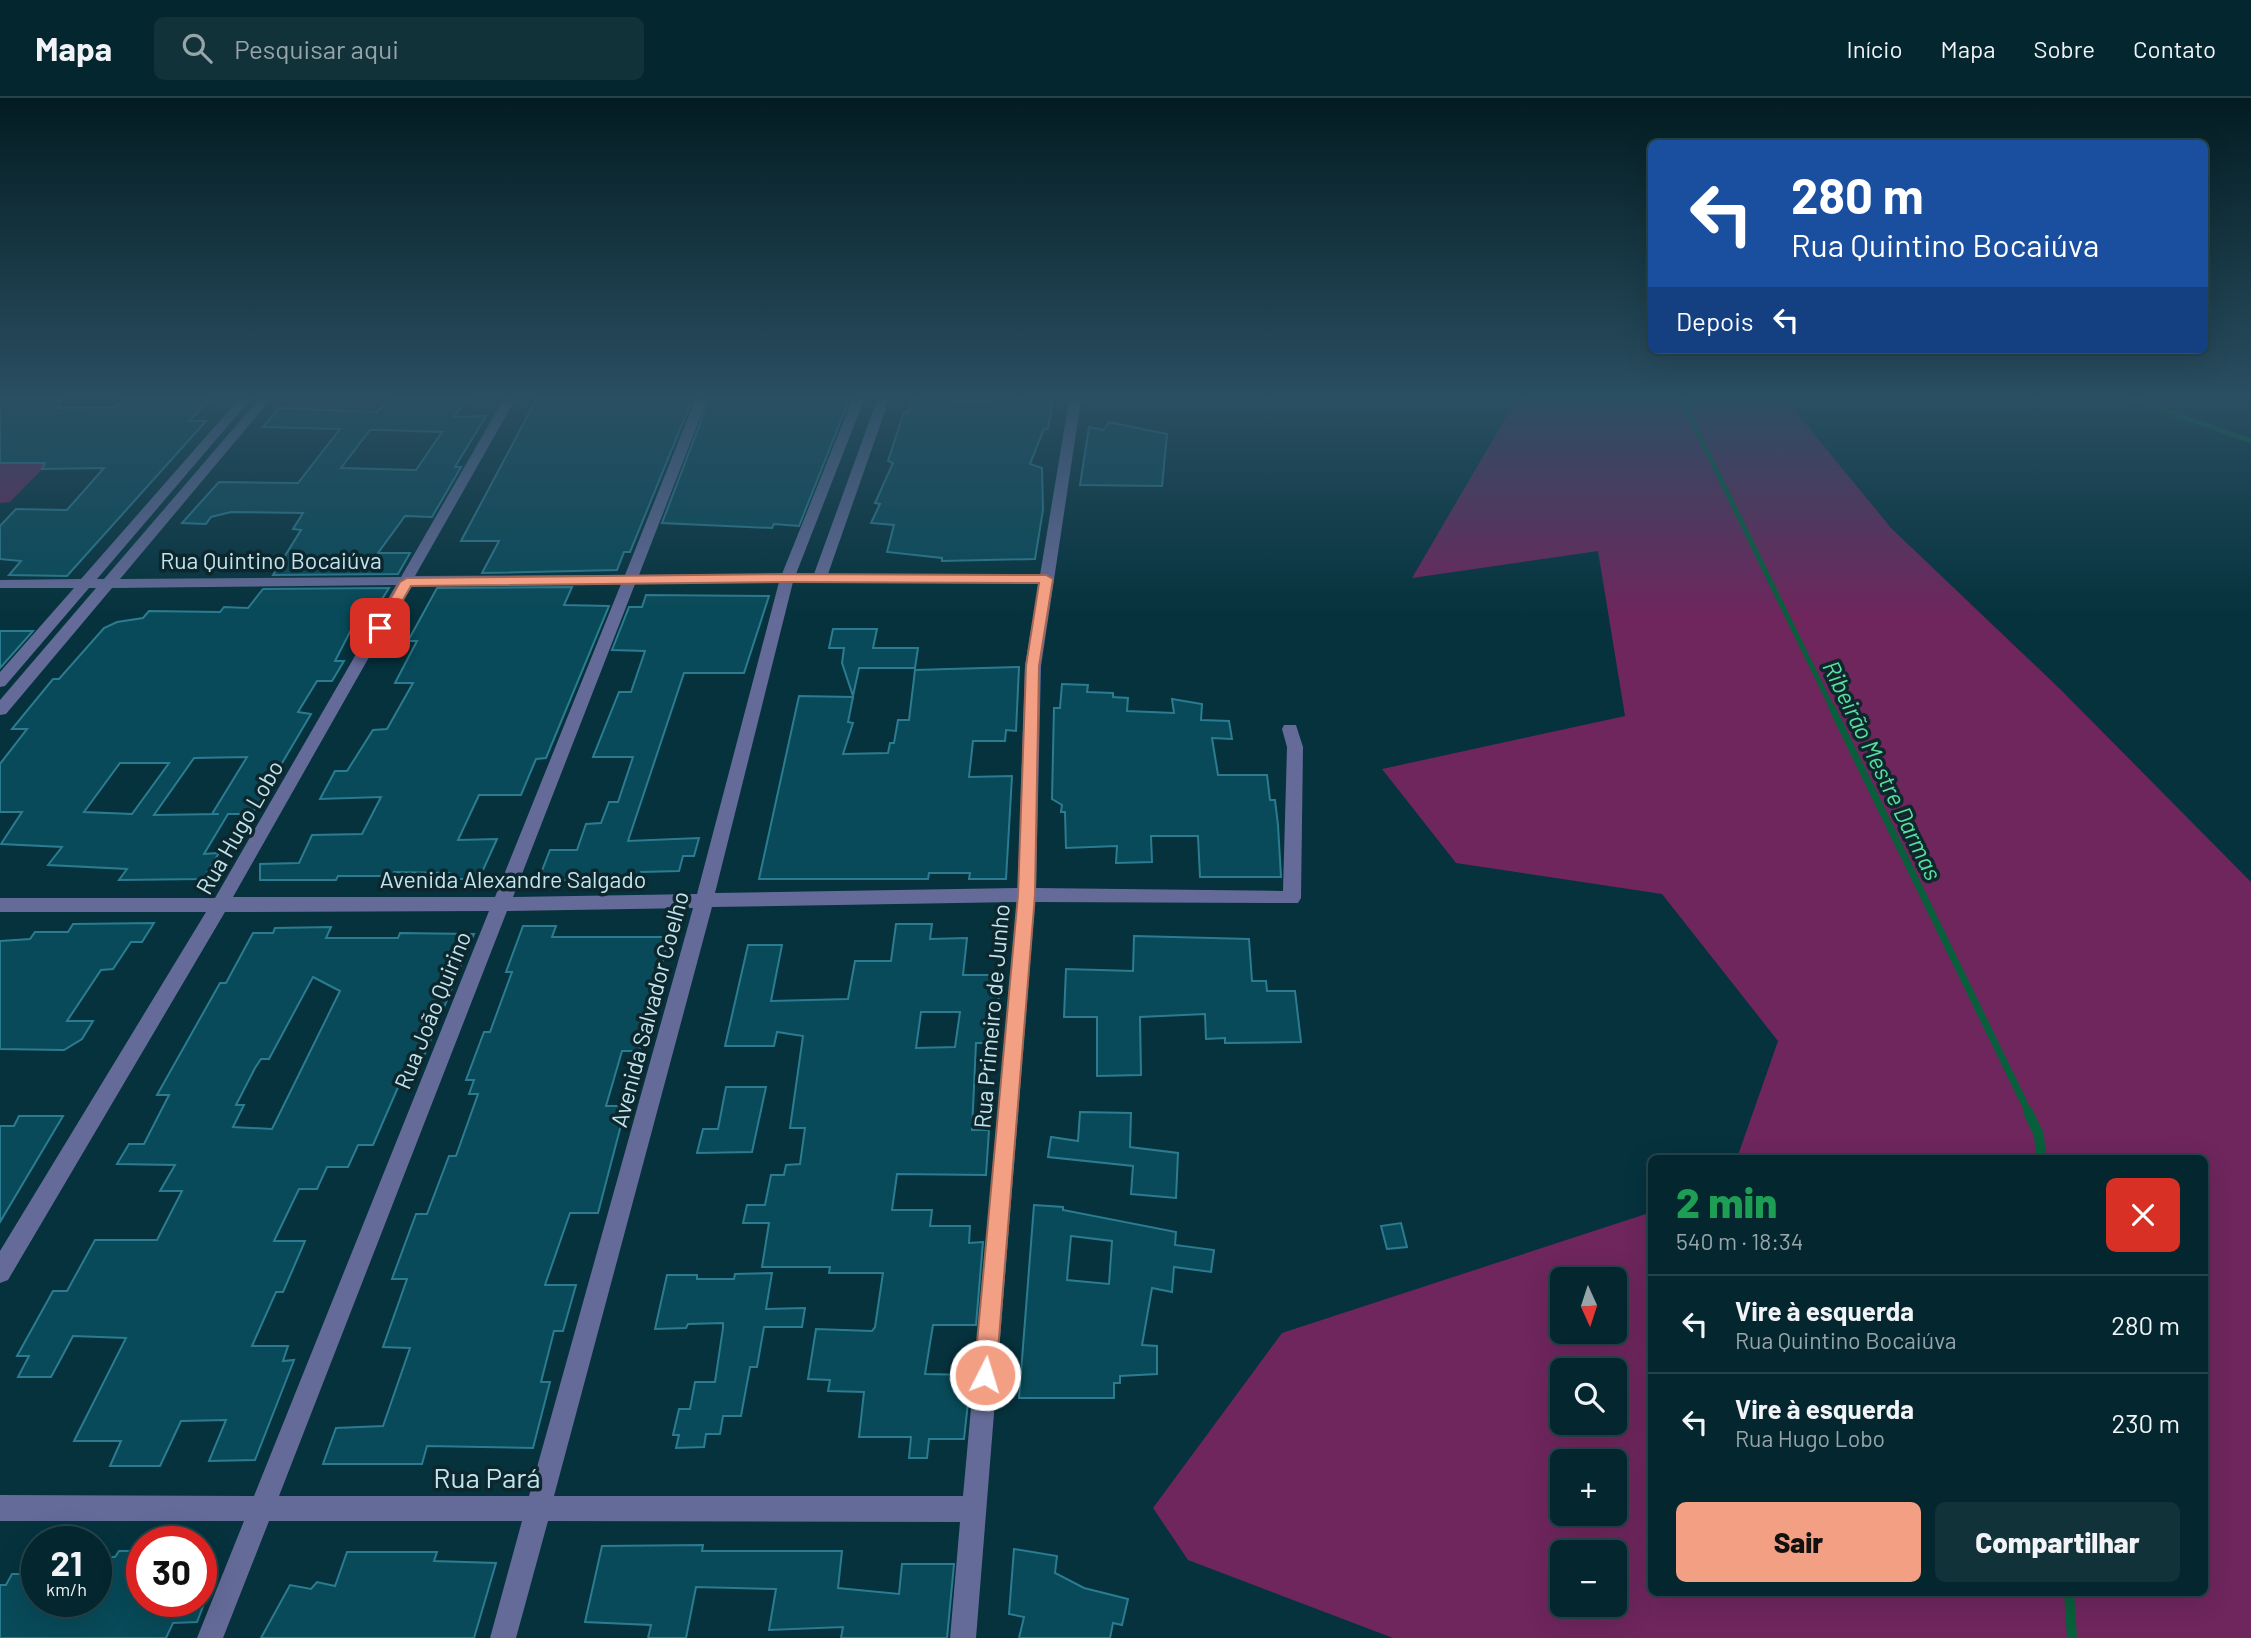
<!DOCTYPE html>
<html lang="pt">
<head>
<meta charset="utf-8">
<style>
  :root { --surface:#04262e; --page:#12323a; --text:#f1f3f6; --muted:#97a5aa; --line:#25434a; --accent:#f39f84 }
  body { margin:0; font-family:Barlow,sans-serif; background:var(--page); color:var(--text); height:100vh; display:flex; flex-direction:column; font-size:26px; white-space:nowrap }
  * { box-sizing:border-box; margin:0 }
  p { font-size:23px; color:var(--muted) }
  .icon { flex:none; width:38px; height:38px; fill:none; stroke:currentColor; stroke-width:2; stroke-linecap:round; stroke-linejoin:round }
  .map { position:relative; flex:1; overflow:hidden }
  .sheet { position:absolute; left:1648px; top:1057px; width:560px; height:441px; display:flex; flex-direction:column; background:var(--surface); border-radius:10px; box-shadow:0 7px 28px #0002,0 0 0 2px var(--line) }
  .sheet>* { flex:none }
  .banner { position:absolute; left:1648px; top:42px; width:560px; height:214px; border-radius:10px; box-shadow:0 7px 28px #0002,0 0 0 2px var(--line); background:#1a4fa0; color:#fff; overflow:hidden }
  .needle { width:46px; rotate:177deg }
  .controls { position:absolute; left:1550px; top:1169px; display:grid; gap:14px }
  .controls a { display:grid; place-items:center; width:77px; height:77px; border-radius:10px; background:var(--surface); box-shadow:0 7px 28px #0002,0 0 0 2px var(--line); font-size:35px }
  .speed { position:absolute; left:21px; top:1428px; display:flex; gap:14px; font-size:35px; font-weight:700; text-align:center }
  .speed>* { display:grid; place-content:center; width:91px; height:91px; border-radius:50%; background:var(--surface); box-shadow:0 7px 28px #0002,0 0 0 2px var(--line); line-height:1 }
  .speed small { font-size:18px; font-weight:400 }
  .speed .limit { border:10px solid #d22; background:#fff; color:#111 }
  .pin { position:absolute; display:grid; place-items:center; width:60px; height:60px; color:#fff; margin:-30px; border-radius:14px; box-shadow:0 4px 10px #0006 }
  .me { position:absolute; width:77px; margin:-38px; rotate:5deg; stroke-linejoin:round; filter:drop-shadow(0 0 5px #0008) }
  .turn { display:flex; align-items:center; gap:24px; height:147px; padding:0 28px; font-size:32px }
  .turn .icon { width:91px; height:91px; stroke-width:2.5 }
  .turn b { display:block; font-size:49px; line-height:60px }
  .then { display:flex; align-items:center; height:66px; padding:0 28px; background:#0003; gap:14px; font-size:26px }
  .round { display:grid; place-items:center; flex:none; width:74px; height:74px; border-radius:10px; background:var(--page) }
  .summary { display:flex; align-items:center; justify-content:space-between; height:119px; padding:0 28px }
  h1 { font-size:42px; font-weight:800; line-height:52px; color:#1e9e55 }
  .primary-button { display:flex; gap:14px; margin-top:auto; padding:14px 28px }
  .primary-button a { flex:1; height:80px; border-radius:10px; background:var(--accent); color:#111; font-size:28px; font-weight:800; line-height:80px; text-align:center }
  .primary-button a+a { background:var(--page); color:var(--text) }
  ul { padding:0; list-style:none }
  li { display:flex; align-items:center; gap:21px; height:98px; padding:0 28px; border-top:2px solid var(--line) }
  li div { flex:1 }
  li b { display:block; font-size:26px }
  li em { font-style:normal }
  header { display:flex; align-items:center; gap:42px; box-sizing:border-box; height:98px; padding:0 35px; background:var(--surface); border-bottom:2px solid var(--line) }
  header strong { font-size:33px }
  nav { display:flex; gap:38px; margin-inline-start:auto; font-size:24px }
  .search { width:490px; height:63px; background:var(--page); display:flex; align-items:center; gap:18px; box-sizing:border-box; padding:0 24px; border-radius:10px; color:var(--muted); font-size:26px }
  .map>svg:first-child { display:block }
</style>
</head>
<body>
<header>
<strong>Mapa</strong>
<div class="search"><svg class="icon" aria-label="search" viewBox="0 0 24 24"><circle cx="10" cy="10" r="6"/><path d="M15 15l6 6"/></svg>Pesquisar aqui</div>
<nav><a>Início</a><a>Mapa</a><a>Sobre</a><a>Contato</a></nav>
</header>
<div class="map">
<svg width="2251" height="1540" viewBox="0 0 2251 1540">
  <rect width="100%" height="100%" fill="#05323d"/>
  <g fill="#6e265d" fill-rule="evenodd">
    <path d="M1510 302H1786L1891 430 2061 592 2251 784V1540H1393L1188 1462 1153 1410 1282 1235 1652 1114V1494H2205V1060H1737L1778 943 1662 796 1456 765 1382 671 1625 618 1598 453 1412 480 1512 309ZM1563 1181H1615V1234H1563ZM1563 1272H1615V1325H1563ZM1563 1363H1615V1416H1563ZM1563 1454H1615V1507H1563Z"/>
    <path d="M0 366H47L10 404 0 405Z"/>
  </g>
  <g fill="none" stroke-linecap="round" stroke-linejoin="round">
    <g stroke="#075f3b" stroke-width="5">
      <path d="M1682 302 1833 612"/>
      <path d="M2135 302 2251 343"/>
    </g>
    <path stroke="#075f3b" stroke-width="7" d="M1832 610 2029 1015"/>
    <g stroke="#075f3b" stroke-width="10">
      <path d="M2028 1014 2039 1037 2041 1060"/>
      <path d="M2069 1494 2072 1540"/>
    </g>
  </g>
  <g fill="#084a59" stroke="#2c7c91" stroke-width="2" fill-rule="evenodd">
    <path d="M0 302H62L57 310 115 309 123 302H209L189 323H206L67 478 9 477 21 463 0 461V428L16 411 67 412 104 370 42 371 45 365H0Z"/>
    <path d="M396 302H466L454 319 486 318 455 369H461L432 419 405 418 378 455H410L398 476 273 477 301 432 293 431 303 415 231 414 211 419 206 426 182 425 219 384 298 385 340 331 263 329 279 310 377 314 386 304ZM370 332H382L442 334 416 372 341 370Z"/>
    <path d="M536 302H692L630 454H624L617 472 482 475 499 443H461Z"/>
    <path d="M709 302H849L799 428 774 426 772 430 662 425Z"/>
    <path d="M912 302 1052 305 1048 331H1044L1030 366 1042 370 1043 412 1035 461 942 463V460L887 454 894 427 871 425 880 406 875 405 893 365 888 363 904 314H908Z"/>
    <path d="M1109 324 1167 336 1162 388 1080 387 1089 329 1103 332Z"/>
    <path d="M572 489 564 507 609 508 546 660 536 661 521 697H479L458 742 497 741 483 772H477L473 781H448L451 775 394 774 392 778H338L336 782H260V766L299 765 312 737 362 736 381 699 320 701 335 673H347L373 632 387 631 413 585H395L417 543H408L437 490Z"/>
    <path d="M389 490 369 522 354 526 335 563H344L332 583H317L298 614 311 616 252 716H228L204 756 219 755 203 781 119 782 127 771 48 767 62 749 1 746 22 714H0V666L27 631H12L53 581H59L104 530 117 524 143 520 149 513 220 514 224 509 248 510 263 491ZM247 659 212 716H219L154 717 194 660ZM120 665H169L132 716 84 714Z"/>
    <path d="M646 497 769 498 744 575H684L628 743 699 740 694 758H683L679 773 641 774 639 781 538 783 550 752H577L586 726 601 725 609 704H618L633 659H593L619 594H631L645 553 612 552 629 509H642Z"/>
    <path d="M833 531H877L873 550H918L915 570H859L853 598 842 565 844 550H829Z"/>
    <path d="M0 533H33L0 570Z"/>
    <path d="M1019 569 1016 633 1006 632 1005 643H973L969 679 1012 678 1006 781H969L970 775H929L928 781H759L799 598 853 599 848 624 853 625 843 656 888 655 890 645H894L898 622H909L915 572Z"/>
    <path d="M1062 586 1088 587 1087 594 1113 595V599L1128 600 1127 613 1174 615 1172 601 1202 606 1201 622 1229 623 1232 641 1212 640 1218 677H1267L1270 702H1275L1278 727 1281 779H1200L1198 738H1151L1152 764 1116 765 1117 748 1066 750 1065 714H1061L1062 707 1052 701 1054 610H1060Z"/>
    <path d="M154 825 142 844H131L113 871 101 872 67 923H93L82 941 64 952 0 951V843L30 841 35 834H68L73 826Z"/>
    <path d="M896 826H932L930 841 967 840 963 877H1002L992 945H976L972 1032H989L986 1077 897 1076 892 1112H932L930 1128H970L969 1145 983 1144 976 1227H933L925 1276 971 1277 964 1341H929L927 1360H909L911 1339H859L864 1294 828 1293 830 1282 808 1281 816 1231 872 1233 875 1229 883 1175H829L830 1169H762L769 1125H743L747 1107H765L771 1077H784L786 1067 800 1066 805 1030H790L803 938 777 934 774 948H725L748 847H782L771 903 848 901 855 863H891ZM921 914H960L955 949 916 950Z"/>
    <path d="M523 828H556L552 839H669L640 953H622L606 1008H626L598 1115H570L545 1187H576L563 1233H554L541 1284H550L533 1350 427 1348 422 1366H323L336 1330 383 1328 410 1250 383 1249 407 1181H392L416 1116H427L449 1058H456L478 996H469L474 982H466L484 934H490L512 874H506Z"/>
    <path d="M331 829 326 840H398L400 835 474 836 422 963H413L402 980 373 1047H358L348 1069H327L317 1091H299L274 1143H305L283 1194H276L252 1248H288L283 1263 294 1262 255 1362 209 1363 226 1322 181 1323 160 1368H110L121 1343H74L126 1240 73 1238 51 1279H18L29 1258H17L53 1193H67L95 1142H157L182 1093H160L175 1067 117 1066 129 1046H144L169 997H157L220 885H226L253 835H273L275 830ZM313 879 340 893 272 1031 233 1029 244 1007H236L255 970 261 961H269Z"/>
    <path d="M1134 838 1249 841 1252 883H1266L1267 893H1295L1301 944 1225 945V940L1206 941 1205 916 1140 919 1141 977 1097 978V919H1064L1066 871 1133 873Z"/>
    <path d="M726 989H766L752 1054 697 1055 703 1031H718Z"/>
    <path d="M1080 1014 1131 1015 1130 1049 1178 1055 1176 1100 1131 1096 1133 1068 1048 1059 1051 1039 1078 1043Z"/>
    <path d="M19 1018H63L0 1124V1028H14Z"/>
    <path d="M1034 1107 1063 1109V1112L1176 1134 1175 1147 1214 1152 1211 1174 1174 1169 1172 1194 1152 1190 1142 1247 1157 1248V1276L1120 1278V1285H1114V1300H1019ZM1071 1138 1112 1143 1109 1186 1067 1182Z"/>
    <path d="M1401 1125 1407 1149 1387 1151 1381 1128Z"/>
    <path d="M772 1175 766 1211 805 1210 802 1229H764L757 1269H750L741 1318H723L720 1336H706L704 1349 676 1350 679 1337H673L679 1311H690L695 1284H715L723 1230V1225L688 1226 686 1230 655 1231 667 1177H697V1181H734L735 1176Z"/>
    <path d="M703 1447 702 1453H842L838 1490 899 1496 902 1466H954L947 1540H841L843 1529 769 1532 776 1491 696 1489 686 1540H648L651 1527 585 1524 602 1448Z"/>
    <path d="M1014 1451 1057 1458 1055 1475 1084 1490 1128 1501 1122 1527 1113 1525 1110 1540H1019L1024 1519 1009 1516Z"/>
    <path d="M119 1453H142V1503H205L197 1524 173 1525 166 1540H0V1487H6L12 1476H37V1503H96V1459H115Z"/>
    <path d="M347 1454H437L434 1463 496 1465 474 1540H261L290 1487 311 1491 317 1484 335 1488Z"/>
  </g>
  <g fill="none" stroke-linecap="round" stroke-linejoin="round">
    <path fill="#656b99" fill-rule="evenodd" d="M238 302H250L97 481H104L258 302H270L120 481 401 479 503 302H515L415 478 625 477 695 302H707L639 477 782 476 852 302H864L796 476H814L877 302H889L828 476 1040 477 1069 302H1081L1041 568 1036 790 1283 793 1287 649 1282 631 1284 627H1296L1303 649 1301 800 1298 805 1035 804 976 1540H950L960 1424 548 1423 516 1540H490L522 1423H269L223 1540H197L244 1423H0V1397L254 1398 489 813 225 814 8 1182 0 1185V1153L206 814H0V800H215L396 487 112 490 6 616 0 617V602L96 490H89L5 588 0 589V574L74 490H0V482L81 481ZM779 484 697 796 513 799 635 486ZM793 484 1039 485 1025 568 1018 790 715 795ZM621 486 495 799H233L410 487ZM1017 804 963 1398H554L712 809ZM693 810 529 1398H279L507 813Z"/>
  </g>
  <linearGradient id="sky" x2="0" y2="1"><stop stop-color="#031c22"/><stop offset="0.58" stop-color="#2a4f62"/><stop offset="1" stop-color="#2a4f62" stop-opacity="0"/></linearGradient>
  <rect width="2251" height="517" fill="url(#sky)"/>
  <path fill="#f39f84" stroke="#9e6756" stroke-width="2" d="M787 476 1046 477 1053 481 1039 568 1035 797 996 1277 993 1285 985 1288 978 1285 974 1277 1018 797 1026 568 1039 485 787 484 411 488 385 533 374 530 400 484 407 480Z"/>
  <g text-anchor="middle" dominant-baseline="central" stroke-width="7" stroke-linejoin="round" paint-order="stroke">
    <g font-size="23" fill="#c1e5f0" stroke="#0e272d">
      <text x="271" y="462">Rua Quintino Bocaiúva</text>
      <text transform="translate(239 729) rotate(-60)">Rua Hugo Lobo</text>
      <text x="513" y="781">Avenida Alexandre Salgado</text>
      <text transform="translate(649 911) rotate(-75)">Avenida Salvador Coelho</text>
      <text transform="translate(432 912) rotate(-68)">Rua João Quirino</text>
      <text transform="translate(991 918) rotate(-85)">Rua Primeiro de Junho</text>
    </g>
    <g font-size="24" font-style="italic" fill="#58e09c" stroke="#0e272d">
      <text transform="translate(1883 672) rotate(64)">Ribeirão Mestre Darmas</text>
    </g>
    <g font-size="28" fill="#c1e5f0" stroke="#0e272d">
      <text x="487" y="1379">Rua Pará</text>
    </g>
  </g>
</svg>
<div class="controls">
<a><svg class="needle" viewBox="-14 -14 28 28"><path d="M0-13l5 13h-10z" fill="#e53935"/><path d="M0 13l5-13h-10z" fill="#97a5aa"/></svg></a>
<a><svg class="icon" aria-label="search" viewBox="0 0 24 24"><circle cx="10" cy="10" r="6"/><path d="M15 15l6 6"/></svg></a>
<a>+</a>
<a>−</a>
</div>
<div class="speed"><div>21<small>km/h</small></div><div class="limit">30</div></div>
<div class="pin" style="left:380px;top:530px;background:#d93025"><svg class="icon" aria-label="arrive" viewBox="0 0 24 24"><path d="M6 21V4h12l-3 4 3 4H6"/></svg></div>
<svg class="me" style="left:985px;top:1277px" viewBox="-20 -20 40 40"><circle r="17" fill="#f39f84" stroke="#fff" stroke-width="3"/><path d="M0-11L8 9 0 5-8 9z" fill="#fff"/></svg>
<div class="banner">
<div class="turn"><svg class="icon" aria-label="left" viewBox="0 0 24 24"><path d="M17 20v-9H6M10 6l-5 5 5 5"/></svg><div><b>280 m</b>Rua Quintino Bocaiúva</div></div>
<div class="then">Depois<svg class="icon" aria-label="left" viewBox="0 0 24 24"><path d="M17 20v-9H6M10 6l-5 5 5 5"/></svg></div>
</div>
<section class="sheet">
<div class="summary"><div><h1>2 min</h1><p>540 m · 18:34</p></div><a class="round" style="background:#d93025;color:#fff"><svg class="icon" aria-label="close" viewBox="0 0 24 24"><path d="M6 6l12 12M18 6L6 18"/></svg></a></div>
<ul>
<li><svg class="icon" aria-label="left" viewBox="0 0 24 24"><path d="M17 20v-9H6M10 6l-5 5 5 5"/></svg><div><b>Vire à esquerda</b><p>Rua Quintino Bocaiúva</p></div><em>280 m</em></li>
<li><svg class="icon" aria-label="left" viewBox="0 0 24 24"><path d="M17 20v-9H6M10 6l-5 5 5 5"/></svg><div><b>Vire à esquerda</b><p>Rua Hugo Lobo</p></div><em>230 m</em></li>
</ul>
<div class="primary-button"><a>Sair</a><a>Compartilhar</a></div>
</section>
</div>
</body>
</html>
